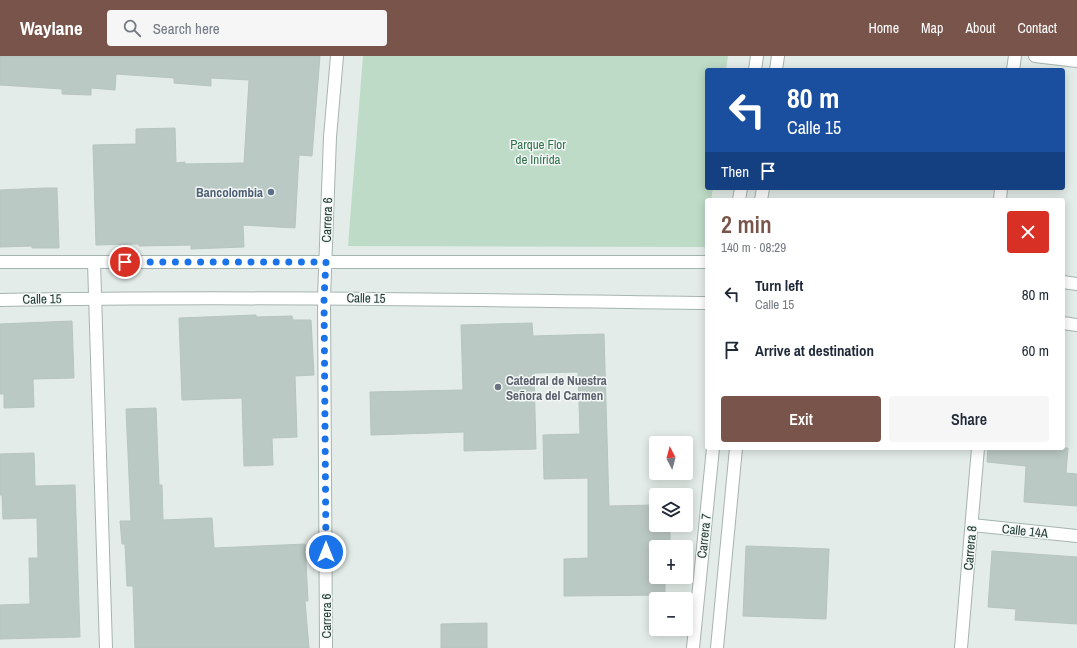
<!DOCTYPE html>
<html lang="en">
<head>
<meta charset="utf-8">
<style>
  :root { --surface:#fff; --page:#f6f6f7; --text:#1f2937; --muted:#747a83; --accent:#79544b }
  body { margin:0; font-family:"Archivo Narrow",sans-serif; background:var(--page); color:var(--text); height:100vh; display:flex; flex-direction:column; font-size:15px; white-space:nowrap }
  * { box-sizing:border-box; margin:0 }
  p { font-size:13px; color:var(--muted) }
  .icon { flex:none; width:22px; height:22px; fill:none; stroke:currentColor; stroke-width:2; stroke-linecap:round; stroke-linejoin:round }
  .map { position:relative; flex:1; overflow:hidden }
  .panel { position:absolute; left:705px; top:142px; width:360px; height:252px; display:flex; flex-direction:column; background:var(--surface); border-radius:4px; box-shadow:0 2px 10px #0003 }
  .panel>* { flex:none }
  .top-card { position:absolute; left:705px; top:12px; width:360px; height:122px; border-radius:4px; box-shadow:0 2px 10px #0003; background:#1a4fa0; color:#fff; overflow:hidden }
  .needle { width:26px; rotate:354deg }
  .controls { position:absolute; left:649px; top:380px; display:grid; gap:8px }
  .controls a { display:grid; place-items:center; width:44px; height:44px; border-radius:4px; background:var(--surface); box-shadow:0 2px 10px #0003; font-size:20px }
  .pin { position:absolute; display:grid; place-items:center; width:34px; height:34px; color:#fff; margin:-17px; border:2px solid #fff; border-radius:50%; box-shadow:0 1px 4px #0007 }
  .me { position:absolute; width:44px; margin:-22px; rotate:0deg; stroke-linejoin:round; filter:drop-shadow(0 0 3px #0008) }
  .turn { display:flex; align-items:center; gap:14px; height:84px; padding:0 16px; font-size:18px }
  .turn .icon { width:52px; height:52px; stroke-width:2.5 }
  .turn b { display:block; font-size:28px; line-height:34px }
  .then { display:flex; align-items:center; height:38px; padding:0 16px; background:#0003; gap:8px; font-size:15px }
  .round { display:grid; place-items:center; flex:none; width:42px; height:42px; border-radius:4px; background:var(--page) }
  .headline { display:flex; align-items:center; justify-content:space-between; height:68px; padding:0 16px }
  h1 { font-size:24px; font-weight:600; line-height:30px; color:var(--accent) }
  .button { display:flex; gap:8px; margin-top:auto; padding:8px 16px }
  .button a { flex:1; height:46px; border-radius:4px; background:var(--accent); color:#fff; font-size:16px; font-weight:600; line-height:46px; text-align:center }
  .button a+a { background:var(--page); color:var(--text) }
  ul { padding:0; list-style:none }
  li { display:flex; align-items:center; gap:12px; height:56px; padding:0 16px }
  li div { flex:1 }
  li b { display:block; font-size:15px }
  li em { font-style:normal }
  header { display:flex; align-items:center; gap:24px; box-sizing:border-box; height:56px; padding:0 20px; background:var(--accent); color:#fff }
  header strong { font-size:19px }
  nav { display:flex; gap:22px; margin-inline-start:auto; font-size:14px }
  .search { width:280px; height:36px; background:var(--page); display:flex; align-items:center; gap:10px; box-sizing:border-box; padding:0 14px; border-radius:4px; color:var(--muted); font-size:15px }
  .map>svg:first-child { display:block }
</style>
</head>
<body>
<header>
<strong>Waylane</strong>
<div class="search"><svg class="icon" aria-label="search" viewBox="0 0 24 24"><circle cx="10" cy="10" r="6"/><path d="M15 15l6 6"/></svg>Search here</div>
<nav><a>Home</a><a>Map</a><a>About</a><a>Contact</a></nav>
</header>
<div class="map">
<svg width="1077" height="592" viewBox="0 0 1077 592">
  <rect width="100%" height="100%" fill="#e3ece8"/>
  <path fill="#bddbc6" d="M363 0H728L726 14H707V132H713L711 144H707L706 191 348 190Z"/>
  <g fill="#bbc9c4" stroke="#b6c5bf">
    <path d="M0 0H320L312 100 299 99 295 172 243 169 244 191 191 193V189L139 190V188L96 189 93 89 136 88V73L175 72 176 107 185 106V108L244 107 249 24 211 22V30L174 27V22L116 18 115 34 91 32V39L62 38V33L0 29Z"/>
    <path d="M45 132H57L59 192H32V190L0 191V134Z"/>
    <path d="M256 259V261L292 260 293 264H311L314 319 295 320 297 381 272 382 273 409 244 410 242 342 182 344 179 262Z"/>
    <path d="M72 265 74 322 33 323 34 351 4 352V338H0V268Z"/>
    <path d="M532 267 533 280 604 278 609 450 656 449V469H670V490L656 491V521H665V539L564 540V503L588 502V422L544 423 543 379 580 378 578 316 534 317 536 393 464 395V376L371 379 370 336 463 334 461 269Z"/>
    <path d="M156 352 159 429H162L163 464 212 462 214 492 305 488 308 545H305L309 592H135L133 530H127L125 488H122L120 465H131L126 353Z"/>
    <path d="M988 392H1068L1066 417 1077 418V450L1024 446 1026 410 987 406Z"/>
    <path d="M34 397 35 430 75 429 80 581 0 583V549L30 548 29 502H38L37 462 3 463 2 439H0V398Z"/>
    <path d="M746 490 829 493 826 563 743 560Z"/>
    <path d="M992 495 1077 501V568L1015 564 1016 553 988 551Z"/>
    <path d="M487 567V592H441V568Z"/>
  </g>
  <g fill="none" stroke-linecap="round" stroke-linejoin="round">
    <g stroke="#a6b4af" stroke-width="14">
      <g id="minor">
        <path d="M1035 0 1077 5"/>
        <path d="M755 14 757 0"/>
        <path d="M776 14 778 0"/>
        <path d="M1013 14 1015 0"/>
        <path d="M739 144 741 132"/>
        <path d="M761 144 763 132"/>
        <path d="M1000 144 1001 132"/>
        <path d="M0 206H707"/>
        <path d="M94 206 106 592"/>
        <path d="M1063 226 1077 228"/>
        <path d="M0 244C236 240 471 244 707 247"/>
        <path d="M1063 267 1077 269"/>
        <path d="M972 469 1077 480"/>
        <path d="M326 592 324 242 330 81 337 0"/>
        <path d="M693 592 713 392"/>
        <path d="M717 592 736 392"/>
        <path d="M961 592 978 392"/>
      </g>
    </g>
    <use href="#minor" stroke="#fff" stroke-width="12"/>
  </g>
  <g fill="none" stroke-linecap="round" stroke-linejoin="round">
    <path stroke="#1a73e8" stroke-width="7" stroke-dasharray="0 12.6" d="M125 206H326L324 242 326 496"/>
  </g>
  <circle fill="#5c6f8a" stroke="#f3f8f6" stroke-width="1.5" cx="271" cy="136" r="4"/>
  <circle fill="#6b7280" stroke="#f3f8f6" stroke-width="1.5" cx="498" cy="331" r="4"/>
  <g text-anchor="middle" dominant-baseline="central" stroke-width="3" stroke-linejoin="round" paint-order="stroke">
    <g font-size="13" fill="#31704b" stroke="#f3f8f6">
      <text x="538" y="88">Parque Flor<tspan x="538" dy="15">de Inírida</tspan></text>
    </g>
    <g font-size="13" font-weight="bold" fill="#4e5e75" stroke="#f3f8f6" text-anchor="end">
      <text x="263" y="136">Bancolombia</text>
    </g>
    <g font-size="13" fill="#243c36" stroke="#f3f8f6">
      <text transform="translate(327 164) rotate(-88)">Carrera 6</text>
      <text transform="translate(366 242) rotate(1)">Calle 15</text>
      <text transform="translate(42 243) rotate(-1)">Calle 15</text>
      <text transform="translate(1025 475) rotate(6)">Calle 14A</text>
      <text transform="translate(704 480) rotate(-84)">Carrera 7</text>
      <text transform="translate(970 492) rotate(-85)">Carrera 8</text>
      <text transform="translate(326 560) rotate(-90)">Carrera 6</text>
    </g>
    <g font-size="13" font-weight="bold" fill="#5b616d" stroke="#f3f8f6" text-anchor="start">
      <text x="506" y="324">Catedral de Nuestra<tspan x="506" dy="15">Señora del Carmen</tspan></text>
    </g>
  </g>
</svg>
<div class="controls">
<a><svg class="needle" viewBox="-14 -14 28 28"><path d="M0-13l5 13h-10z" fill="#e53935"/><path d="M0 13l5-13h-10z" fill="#747a83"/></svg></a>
<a><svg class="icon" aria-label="layers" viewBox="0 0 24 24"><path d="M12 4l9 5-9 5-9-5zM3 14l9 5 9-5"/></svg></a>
<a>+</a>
<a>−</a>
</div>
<div class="pin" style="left:125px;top:206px;background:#d93025"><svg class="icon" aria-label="arrive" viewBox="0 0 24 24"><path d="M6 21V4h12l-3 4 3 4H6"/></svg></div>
<svg class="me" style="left:326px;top:496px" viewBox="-20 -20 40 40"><circle r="17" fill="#1a73e8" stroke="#fff" stroke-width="3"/><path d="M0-11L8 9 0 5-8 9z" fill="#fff"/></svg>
<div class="top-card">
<div class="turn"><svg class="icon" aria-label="left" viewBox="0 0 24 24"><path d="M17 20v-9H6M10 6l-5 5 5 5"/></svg><div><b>80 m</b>Calle 15</div></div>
<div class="then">Then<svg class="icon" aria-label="arrive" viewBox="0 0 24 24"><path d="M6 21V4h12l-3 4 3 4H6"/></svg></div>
</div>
<section class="panel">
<div class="headline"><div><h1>2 min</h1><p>140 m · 08:29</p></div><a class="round" style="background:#d93025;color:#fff"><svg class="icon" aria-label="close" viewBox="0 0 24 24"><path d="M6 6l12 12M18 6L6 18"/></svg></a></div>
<ul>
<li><svg class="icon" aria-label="left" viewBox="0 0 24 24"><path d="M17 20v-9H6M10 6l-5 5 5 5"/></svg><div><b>Turn left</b><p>Calle 15</p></div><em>80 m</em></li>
<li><svg class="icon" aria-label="arrive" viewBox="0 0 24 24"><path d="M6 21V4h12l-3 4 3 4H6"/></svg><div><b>Arrive at destination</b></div><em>60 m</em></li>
</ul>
<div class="button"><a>Exit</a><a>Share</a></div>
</section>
</div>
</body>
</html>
